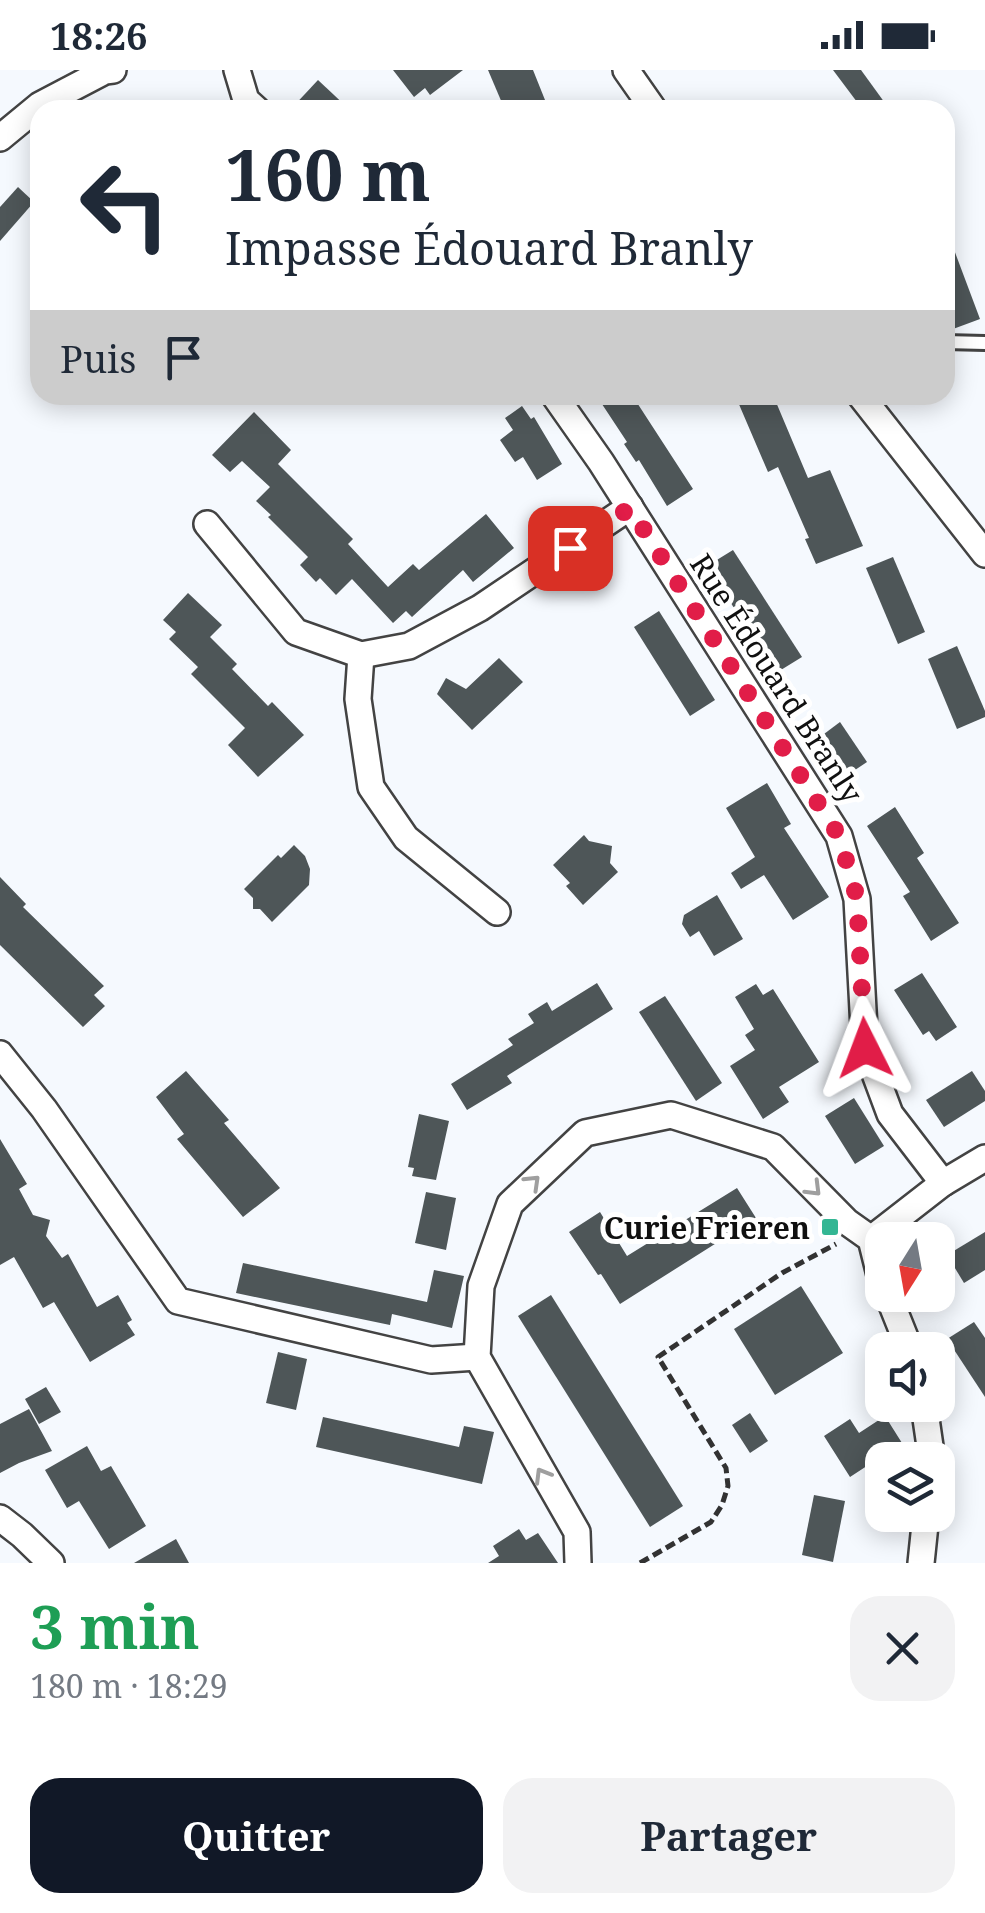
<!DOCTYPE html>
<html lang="fr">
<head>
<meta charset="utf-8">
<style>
  :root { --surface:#fff; --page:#f2f2f3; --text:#1f2937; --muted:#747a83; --accent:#111827 }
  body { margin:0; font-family:"Noto Serif",serif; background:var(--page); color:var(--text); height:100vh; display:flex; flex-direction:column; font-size:38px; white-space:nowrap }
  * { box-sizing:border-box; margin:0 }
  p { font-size:32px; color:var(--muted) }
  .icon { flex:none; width:55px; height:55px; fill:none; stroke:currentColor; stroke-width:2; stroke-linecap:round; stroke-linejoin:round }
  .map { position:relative; height:1493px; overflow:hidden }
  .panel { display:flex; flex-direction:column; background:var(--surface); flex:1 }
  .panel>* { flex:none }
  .hud { position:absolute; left:30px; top:30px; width:925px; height:305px; border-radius:30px; box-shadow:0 5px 25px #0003; background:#fff; color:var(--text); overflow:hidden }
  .needle { width:65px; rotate:191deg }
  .controls { position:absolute; left:865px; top:1152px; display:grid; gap:20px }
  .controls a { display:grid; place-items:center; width:90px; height:90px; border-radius:20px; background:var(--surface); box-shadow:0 5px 25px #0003; font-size:50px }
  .pin { position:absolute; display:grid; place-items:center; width:85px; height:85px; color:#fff; margin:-42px; border-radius:20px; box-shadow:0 5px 15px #0006 }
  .me { position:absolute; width:110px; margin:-55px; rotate:357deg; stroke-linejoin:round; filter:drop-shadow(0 0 8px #0008) }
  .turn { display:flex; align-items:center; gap:35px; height:210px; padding:0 30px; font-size:45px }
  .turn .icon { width:130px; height:130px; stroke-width:2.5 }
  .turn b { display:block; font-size:70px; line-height:85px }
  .then { display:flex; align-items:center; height:95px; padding:0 30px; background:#0003; gap:20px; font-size:38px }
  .round { display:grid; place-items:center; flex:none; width:105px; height:105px; border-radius:30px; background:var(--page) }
  .overview { display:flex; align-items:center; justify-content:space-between; height:170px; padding:0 30px }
  h1 { font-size:60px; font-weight:700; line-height:75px; color:#1e9e55 }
  .primary-button { display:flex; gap:20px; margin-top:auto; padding:20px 30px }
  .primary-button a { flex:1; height:115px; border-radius:30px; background:var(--accent); color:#fff; font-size:40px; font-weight:700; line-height:115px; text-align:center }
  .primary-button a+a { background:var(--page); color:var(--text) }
  .status { display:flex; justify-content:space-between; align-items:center; height:70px; padding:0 50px; background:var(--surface); direction:ltr }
  .status svg { height:28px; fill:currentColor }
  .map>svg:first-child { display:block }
</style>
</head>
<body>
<div class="status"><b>18:26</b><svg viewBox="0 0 49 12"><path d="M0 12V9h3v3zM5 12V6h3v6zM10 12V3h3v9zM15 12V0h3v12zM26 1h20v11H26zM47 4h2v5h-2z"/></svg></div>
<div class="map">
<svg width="985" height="1493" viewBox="0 0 985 1493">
  <rect width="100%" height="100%" fill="#f5f9fe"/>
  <g fill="#4e5658">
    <path d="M393 0H463L430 25 425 18 414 27Z"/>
    <path d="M488 0H533L549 40H505Z"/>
    <path d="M833 0H861L890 40H863Z"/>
    <path d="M318 10 350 40H290Z"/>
    <path d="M18 117 34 132 0 171V137Z"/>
    <path d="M945 161H947L980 249 945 262Z"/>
    <path d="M596 325H632L693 419 667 436 639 390 636 392 624 374 627 372Z"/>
    <path d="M735 325H773L808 408 830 400 863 476 816 494 805 469 809 468 778 397 768 402Z"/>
    <path d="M522 336 531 349 534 347 562 394 537 410 523 387 515 392 500 370 513 360 505 348Z"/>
    <path d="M254 342 291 380 278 394 353 469 348 474 388 517 413 494 419 500 486 444 514 478 473 512 463 500 412 547 406 541 393 553 352 509 336 525 320 508 316 512 300 495 308 487 268 447 271 445 256 431 270 417 242 391 230 402 212 385Z"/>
    <path d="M733 480 802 587 776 603 707 496Z"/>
    <path d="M893 487 925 562 898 574 866 498Z"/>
    <path d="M188 523 222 555 210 567 237 594 232 599 268 636 272 632 304 665 258 707 228 675 245 658 191 604 198 597 169 569 176 562 163 550Z"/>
    <path d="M659 541 715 630 690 646 634 557Z"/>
    <path d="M957 576 985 641V647L957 659 928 589Z"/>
    <path d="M499 588 523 612 472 660 437 624 446 608 466 619Z"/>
    <path d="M840 652 867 692 840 710 812 673Z"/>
    <path d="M767 713 791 754 784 758 829 827 793 850 764 805 741 819 731 803 755 787 726 738Z"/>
    <path d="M895 737 924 783 917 788 959 853 931 871 903 826 910 822 867 756Z"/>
    <path d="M584 765 589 771 612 776 610 793 618 802 583 835 566 816 570 813 553 795Z"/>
    <path d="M294 775 305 786 310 799 309 815 272 852 260 839H253V828L244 819 278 785 281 788Z"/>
    <path d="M0 807 26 834 23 837 104 916 94 925 105 936 83 957 0 875Z"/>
    <path d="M717 825 743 869 714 886 699 861 690 867 682 854 684 845Z"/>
    <path d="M922 903 957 957 936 971 929 961 923 965 894 920Z"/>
    <path d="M597 913 613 939 507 1006 512 1013 467 1040 451 1014 513 975 508 969 534 953 528 944 547 932 552 941Z"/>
    <path d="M756 914 763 925 773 919 819 992 779 1017 789 1032 763 1049 730 996 755 980 745 965 754 959 735 927Z"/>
    <path d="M665 926 722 1013 696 1031 639 942Z"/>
    <path d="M186 1001 229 1050 224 1053 280 1118 243 1147 177 1069 184 1064 156 1027Z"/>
    <path d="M972 1001 985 1021V1031L944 1057 926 1030Z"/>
    <path d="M854 1028 884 1076 855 1094 825 1046Z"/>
    <path d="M419 1044 449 1051 436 1110 412 1106 414 1098 408 1097Z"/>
    <path d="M0 1069 27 1114 19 1119 33 1145 50 1150 46 1166 62 1188 68 1184 97 1237 118 1225 132 1250 127 1253 135 1265 90 1292 54 1232 43 1238 14 1187 0 1195Z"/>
    <path d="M737 1118 756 1148 620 1234 601 1204 598 1205 569 1162 600 1142 627 1186Z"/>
    <path d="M426 1122 456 1128 446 1180 415 1173Z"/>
    <path d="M985 1162V1200L964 1213 947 1185Z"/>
    <path d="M243 1193 427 1232 434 1200 464 1206 452 1258 392 1244 390 1255 236 1223Z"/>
    <path d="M801 1216 843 1283 775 1325 734 1259Z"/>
    <path d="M551 1225 683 1436 650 1457 518 1246Z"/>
    <path d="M974 1252 985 1268V1327L947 1269Z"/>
    <path d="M278 1282 307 1289 296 1340 266 1333Z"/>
    <path d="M46 1317 61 1342 39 1354 25 1329Z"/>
    <path d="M29 1339 52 1381 19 1393 0 1403V1354Z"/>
    <path d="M750 1343 768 1371 750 1383 732 1355Z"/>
    <path d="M885 1346 902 1373 850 1407 824 1366 850 1349 859 1363Z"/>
    <path d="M323 1347 459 1377 464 1356 494 1362 482 1414 316 1377Z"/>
    <path d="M87 1376 101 1401 111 1396 146 1456 109 1479 79 1431 67 1438 45 1400Z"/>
    <path d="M814 1425 845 1431 833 1492 802 1485Z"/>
    <path d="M519 1459 526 1470 538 1463 558 1493H488L499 1486 493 1476Z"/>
    <path d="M176 1469 189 1493H134Z"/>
  </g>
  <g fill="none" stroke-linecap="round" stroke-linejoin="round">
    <g stroke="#434343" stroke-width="18">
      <path id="lane" d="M945 272 985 273"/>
    </g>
    <g stroke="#434343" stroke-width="30">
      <g id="street">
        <path d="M237 0 246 30 257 40"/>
        <path d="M626 0 654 40"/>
        <path d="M0 68 40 35 105 1 113 0"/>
        <path d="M554 325 601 392 839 766 857 829 865 977 890 1044 943 1113"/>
        <path d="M860 325 985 484"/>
        <path d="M207 454 296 562 361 585 409 576 480 538 630 437"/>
        <path d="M361 585 358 629 371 717 406 768 497 842"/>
        <path d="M0 984 44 1039 178 1231 431 1290 477 1287"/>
        <path d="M871 1169 943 1113 985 1088"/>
        <path d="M888 1225 910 1280"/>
        <path d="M924 1335 932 1390"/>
        <path d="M0 1448 22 1465 51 1493"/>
        <path d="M578 1493 577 1462 477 1287 481 1216 510 1134 585 1063 671 1045 773 1077 847 1152 871 1169 882 1213"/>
        <path d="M921 1493 926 1445"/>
      </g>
    </g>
    <path stroke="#323232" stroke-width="5" stroke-dasharray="10 5" stroke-linecap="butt" d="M640 1493 711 1452 722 1435 728 1416 726 1398 658 1287 782 1203 836 1174"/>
    <use href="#lane" stroke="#fff" stroke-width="12"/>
    <use href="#street" stroke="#fff" stroke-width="25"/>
  </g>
  <defs><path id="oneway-chevron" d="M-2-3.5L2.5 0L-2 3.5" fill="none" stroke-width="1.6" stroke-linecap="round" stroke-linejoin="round" transform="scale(2.5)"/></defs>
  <g stroke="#9f9f9f">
    <use href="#oneway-chevron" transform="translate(533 1112) rotate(-44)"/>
    <use href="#oneway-chevron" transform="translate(814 1119) rotate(45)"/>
    <use href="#oneway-chevron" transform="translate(542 1405) rotate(-121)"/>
  </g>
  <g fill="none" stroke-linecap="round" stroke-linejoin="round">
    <path stroke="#e11d48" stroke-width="18" stroke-dasharray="0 32.4" d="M570 478 630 438 839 766 857 828 865 978"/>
  </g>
  <rect fill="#33b693" stroke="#fff" stroke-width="4" x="820" y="1147" width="20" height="20" rx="5"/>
  <g text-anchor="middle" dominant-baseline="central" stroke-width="10" stroke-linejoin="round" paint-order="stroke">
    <g font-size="30" fill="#101010" stroke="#fff">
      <text transform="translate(777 608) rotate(57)">Rue Édouard Branly</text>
    </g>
    <g font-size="30" font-weight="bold" fill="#101010" stroke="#fff" text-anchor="end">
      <text x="810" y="1157">Curie Frieren</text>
    </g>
  </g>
</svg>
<div class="controls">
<a><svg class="needle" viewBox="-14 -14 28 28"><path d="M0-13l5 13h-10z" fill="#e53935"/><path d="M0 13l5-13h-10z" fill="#747a83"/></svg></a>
<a><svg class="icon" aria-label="sound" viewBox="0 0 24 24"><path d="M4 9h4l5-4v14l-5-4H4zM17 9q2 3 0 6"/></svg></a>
<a><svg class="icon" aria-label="layers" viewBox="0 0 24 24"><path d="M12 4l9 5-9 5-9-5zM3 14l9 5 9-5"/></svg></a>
</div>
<div class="pin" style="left:570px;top:478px;background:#d93025"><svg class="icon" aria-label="arrive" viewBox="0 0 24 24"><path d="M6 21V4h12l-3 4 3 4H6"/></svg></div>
<svg class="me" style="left:865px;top:978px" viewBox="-20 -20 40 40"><path d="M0-17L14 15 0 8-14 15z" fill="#e11d48" stroke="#fff" stroke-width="4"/></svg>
<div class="hud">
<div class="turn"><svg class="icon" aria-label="left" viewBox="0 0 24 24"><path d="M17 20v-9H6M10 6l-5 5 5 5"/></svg><div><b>160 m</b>Impasse Édouard Branly</div></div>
<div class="then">Puis<svg class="icon" aria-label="arrive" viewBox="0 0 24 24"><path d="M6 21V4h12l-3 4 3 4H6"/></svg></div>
</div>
</div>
<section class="panel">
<div class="overview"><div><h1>3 min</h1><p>180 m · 18:29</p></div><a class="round"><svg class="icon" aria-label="close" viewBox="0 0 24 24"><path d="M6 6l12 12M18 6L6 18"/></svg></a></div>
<div class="primary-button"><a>Quitter</a><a>Partager</a></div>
</section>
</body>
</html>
